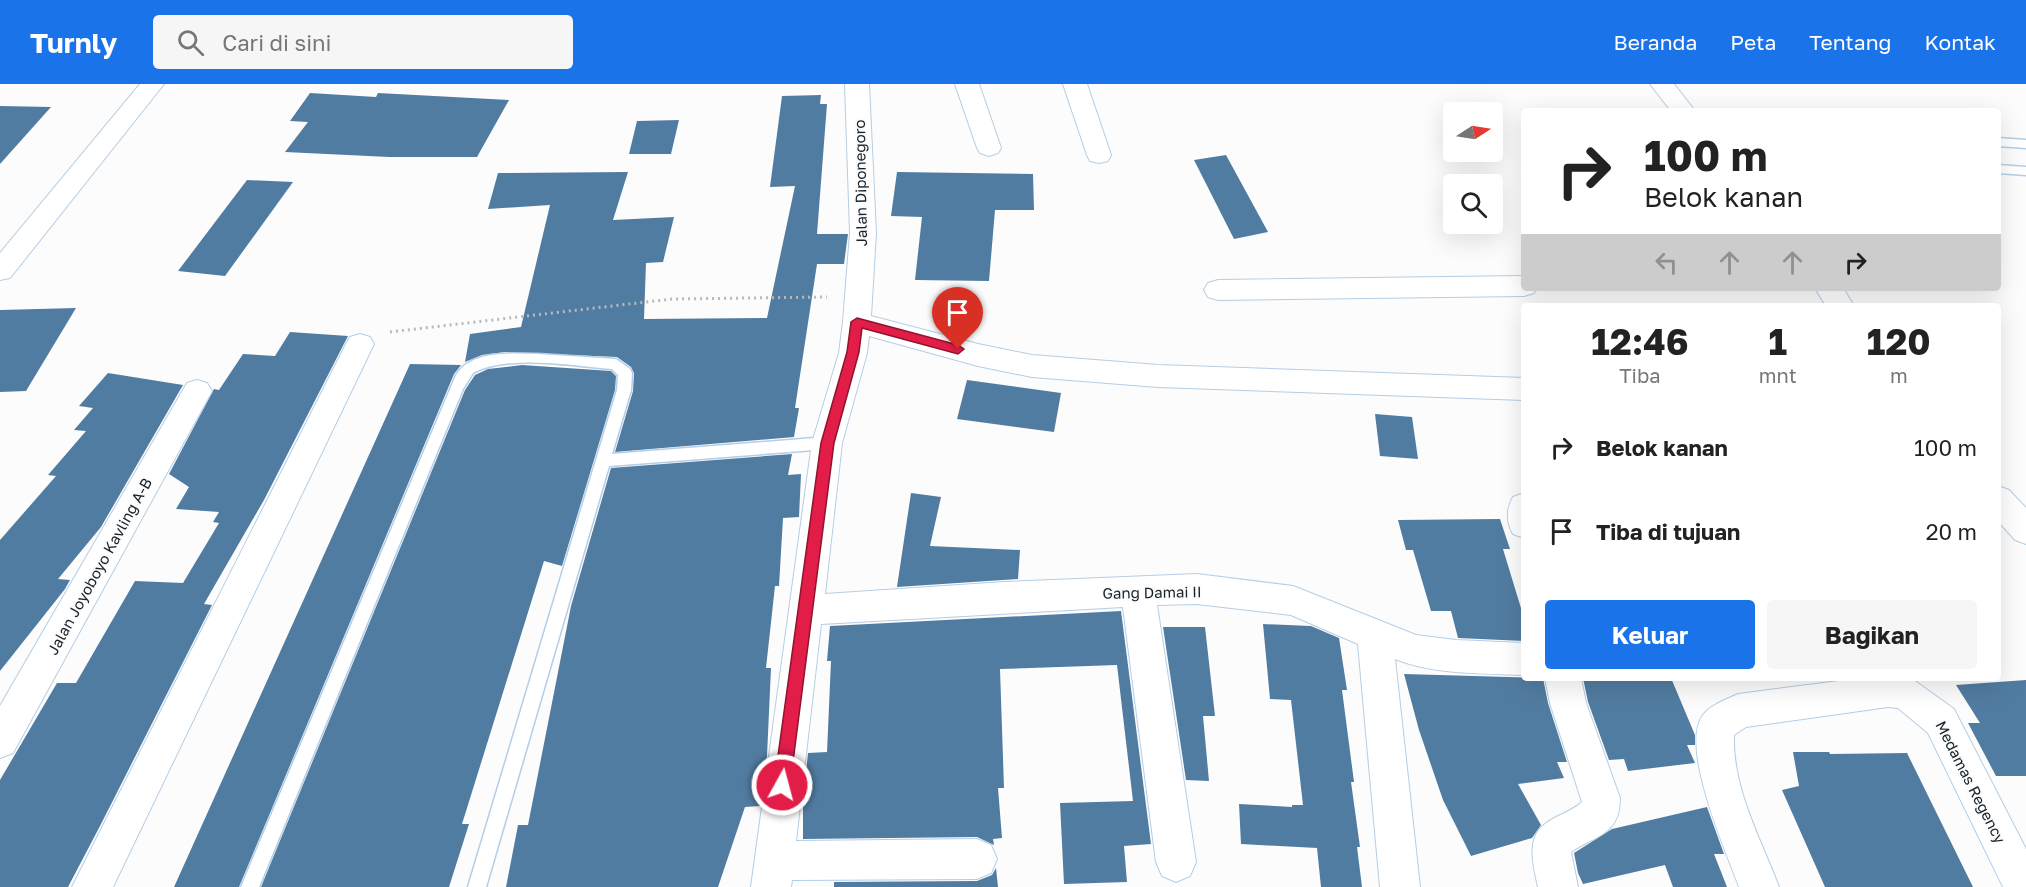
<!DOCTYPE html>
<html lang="id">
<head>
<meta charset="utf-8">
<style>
  :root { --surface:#fff; --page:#f6f6f6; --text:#222; --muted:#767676; --accent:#1a73e8 }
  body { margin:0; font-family:"Golos Text",sans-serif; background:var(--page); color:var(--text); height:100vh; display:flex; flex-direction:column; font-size:22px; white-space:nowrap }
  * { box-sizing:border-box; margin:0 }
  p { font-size:20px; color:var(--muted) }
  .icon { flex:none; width:33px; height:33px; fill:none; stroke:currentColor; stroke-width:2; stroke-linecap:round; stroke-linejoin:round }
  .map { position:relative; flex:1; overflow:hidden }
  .panel { position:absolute; left:1521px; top:219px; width:480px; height:378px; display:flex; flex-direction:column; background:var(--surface); border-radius:6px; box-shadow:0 6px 24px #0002 }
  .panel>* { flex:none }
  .guide { position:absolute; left:1521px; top:24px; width:480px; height:183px; border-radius:6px; box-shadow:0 6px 24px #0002; background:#fff; color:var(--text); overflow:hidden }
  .needle { width:39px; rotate:78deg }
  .buttons { position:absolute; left:1443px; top:18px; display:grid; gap:12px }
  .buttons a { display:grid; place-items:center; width:60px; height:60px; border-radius:6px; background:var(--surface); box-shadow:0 6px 24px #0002; font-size:30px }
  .pin { position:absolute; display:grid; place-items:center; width:51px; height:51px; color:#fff; margin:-62px -26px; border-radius:50% 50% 50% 0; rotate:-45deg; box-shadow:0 0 6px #0007 }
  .pin .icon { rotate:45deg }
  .me { position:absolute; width:66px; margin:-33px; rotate:7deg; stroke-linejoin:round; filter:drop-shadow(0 0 4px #0008) }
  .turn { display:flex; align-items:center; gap:21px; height:126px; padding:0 24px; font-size:27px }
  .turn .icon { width:78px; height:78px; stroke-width:2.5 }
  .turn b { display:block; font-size:42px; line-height:51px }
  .lanes { display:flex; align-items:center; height:57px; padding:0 24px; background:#0003; justify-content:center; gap:30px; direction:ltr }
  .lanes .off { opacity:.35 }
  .eta { display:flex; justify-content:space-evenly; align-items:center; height:102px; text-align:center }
  .eta b { font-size:36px; font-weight:700; line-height:42px }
  .cta { display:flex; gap:12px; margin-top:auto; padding:12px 24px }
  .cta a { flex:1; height:69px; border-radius:6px; background:var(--accent); color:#fff; font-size:24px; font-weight:700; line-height:69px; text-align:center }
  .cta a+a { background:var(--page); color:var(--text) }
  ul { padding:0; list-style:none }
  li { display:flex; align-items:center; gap:18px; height:84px; padding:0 24px }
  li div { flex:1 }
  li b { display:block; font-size:22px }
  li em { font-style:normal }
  header { display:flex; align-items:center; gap:36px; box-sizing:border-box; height:84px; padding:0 30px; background:var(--accent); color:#fff }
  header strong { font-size:28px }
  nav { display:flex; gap:33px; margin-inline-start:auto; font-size:21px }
  .search { width:420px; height:54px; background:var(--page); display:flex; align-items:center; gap:15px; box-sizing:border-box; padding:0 21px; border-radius:6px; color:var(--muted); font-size:22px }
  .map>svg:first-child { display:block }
</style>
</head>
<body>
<header>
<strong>Turnly</strong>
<div class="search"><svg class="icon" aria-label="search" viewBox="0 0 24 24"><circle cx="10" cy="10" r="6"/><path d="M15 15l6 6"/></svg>Cari di sini</div>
<nav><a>Beranda</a><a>Peta</a><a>Tentang</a><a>Kontak</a></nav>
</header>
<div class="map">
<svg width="2026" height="803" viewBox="0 0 2026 803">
  <rect width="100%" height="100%" fill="#fcfcfc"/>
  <g fill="#517ca1">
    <path d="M310 9 376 13 378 9 509 16 477 73H389L285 68 308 38 290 37Z"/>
    <path d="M821 11 820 20H827L817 150H848L844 180H817L795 324H799L794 353 615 368 633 307 634 289 631 283 617 273 505 268 482 271 465 278 470 250 521 243 550 121 488 125 498 89 628 88 613 136 674 133 663 178 646 179 644 235 767 234 795 102 770 103 782 12Z"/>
    <path d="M0 22 51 23 0 80Z"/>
    <path d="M679 36 671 70H629L637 37Z"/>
    <path d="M1226 71 1268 148 1234 155 1194 76Z"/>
    <path d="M897 88 1033 90 1034 126H995L989 197 915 196 922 133 891 132Z"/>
    <path d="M247 96 293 98 225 192 178 187Z"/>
    <path d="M76 224 26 307 0 308V226Z"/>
    <path d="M290 248 348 252 264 416 204 520 212 521 100 742 68 803H0V696L57 599H76L135 497 183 499 219 439 213 438 219 428 176 425 189 403 169 390 214 305 219 306 243 270 275 272Z"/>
    <path d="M410 280 461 281 454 290 239 803H174Z"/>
    <path d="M522 281 611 287 616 292 615 306 562 482 544 477 462 740H469L449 803H261L465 306 475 291 488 285Z"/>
    <path d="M108 289 183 301 101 443 58 495 70 496 65 505 0 587V456L56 392 48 391 86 347 74 346 93 324 79 322Z"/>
    <path d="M967 296 1061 309 1054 348 957 335Z"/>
    <path d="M1375 330 1412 333 1418 375 1380 372Z"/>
    <path d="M792 370 788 391 801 390 799 433 783 434 779 502H775L766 584H771L767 672 760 722 745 723 718 803H506L518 741H528L571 522 611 384Z"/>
    <path d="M911 409 941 413 930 462 1020 466 1018 495 897 503Z"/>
    <path d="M1500 435 1510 465H1503L1524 534V557L1458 554 1451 527H1431L1413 466H1406L1398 436Z"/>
    <path d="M1121 527 1151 760 1124 762 1127 798 1064 800 1060 719 1133 717 1117 581 1000 585 1004 704H998L1002 754 993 755 994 761 977 753 803 755V719L808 669 827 668 831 577H827L830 542Z"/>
    <path d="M1263 540 1311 542 1339 554 1347 606H1342L1354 698H1351L1360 763H1357L1362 803H1321L1317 764 1241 760 1239 720 1292 723V721H1303L1291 616 1270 615Z"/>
    <path d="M1163 543H1205L1215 632H1203L1209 697 1186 696Z"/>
    <path d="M1404 590 1543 594 1548 619 1567 678H1557L1564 694 1518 700 1541 741 1532 754 1471 772 1443 716 1419 646Z"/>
    <path d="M1583 594H1671L1695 651V661H1687L1695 679 1628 687 1624 675 1609 676 1588 618Z"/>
    <path d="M2026 596V692H1996L1968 639H1980L1956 601Z"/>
    <path d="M1793 668H1829L1830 670 1907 669 1973 803H1825L1782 706 1799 702Z"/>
    <path d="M1707 723 1724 770H1714L1727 803H1673L1665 781 1583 800 1578 789 1574 769 1612 745Z"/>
    <path d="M996 784 998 803H834V798L977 797 992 791Z"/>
  </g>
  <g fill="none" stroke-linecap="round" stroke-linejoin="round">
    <g stroke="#b3cee6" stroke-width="3">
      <g id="lane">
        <path d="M1998 54 2026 56V64L1998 62Z"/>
        <path d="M1998 81 2026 83V91L1998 89Z"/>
        <path d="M538 270 616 275 630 285 632 289 631 306 612 370 827 353 832 355 834 359 832 363 827 365 609 382 486 803H468L617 306 618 291 612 285C573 282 508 270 473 289L463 305 259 803H241L456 291C472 265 512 270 538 270Z"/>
      </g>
    </g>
    <g stroke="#b3cee6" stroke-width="2">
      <g id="street">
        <path d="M140 0H164L10 194 0 196V169Z"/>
        <path d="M845 0H869L876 149 871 232 978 260 1032 271 1158 281 1524 294V316L1158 303 1032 293 978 282 869 252 867 269 842 359 825 510 1004 498 1197 490 1293 502 1416 551 1456 556 1524 559V591C1481 589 1435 591 1395 575L1420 803H1380L1358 560 1291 531 1197 520 1157 521 1196 778 1190 792 1176 798 1162 792 1156 778 1123 523 821 540 796 757 977 755 991 761 997 775 991 789 977 795 792 796 791 803H751L812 359 839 269 843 238 850 149Z"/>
        <path d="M955 0H979L1001 64 998 69 989 72 980 69 977 64Z"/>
        <path d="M1063 0H1087L1111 71 1108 77 1099 79 1090 77 1087 71Z"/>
        <path d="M1650 0H1674L1695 27H1671Z"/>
        <path d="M1524 192V204H1536L1534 209 1524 212 1218 216 1208 213 1204 206 1208 199 1218 196Z"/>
        <path d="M1815 204H1843L1854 222H1826Z"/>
        <path d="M360 250 370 253 374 260 113 803H72L346 260 350 253Z"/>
        <path d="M197 296 207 299 212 307 13 669 0 674V622L187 299Z"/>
        <path d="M1998 402 2009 406 2026 424V460L2015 456 1998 437Z"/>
        <path d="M1524 409V454L1513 450C1506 438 1506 426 1513 413Z"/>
        <path d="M1545 594H1581L1586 619 1620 714C1620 751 1596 751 1571 768L1578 803H1538C1534 784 1525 754 1545 740 1556 731 1571 728 1582 718L1550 619Z"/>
        <path d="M1862 594H1911L1954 625 2026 765V803H2003L1928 649 1898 624 1888 623 1746 643 1734 651C1732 704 1761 755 1779 803H1739C1727 769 1679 663 1703 631 1710 621 1727 615 1738 610Z"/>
      </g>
    </g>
    <path stroke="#b6babc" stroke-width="3" stroke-dasharray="2 4" stroke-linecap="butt" d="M390 248 672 215 827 213"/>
    <use href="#lane" fill="#fff" fill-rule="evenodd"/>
    <use href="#street" fill="#fff" fill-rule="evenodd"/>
  </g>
  <path fill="#e11d48" stroke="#92132f" stroke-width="1.5" d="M857 234 958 261 964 265 958 270 862 244 859 268 834 359 790 701 788 707 782 709 776 707 774 701 821 359 847 268 851 238Z"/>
  <g text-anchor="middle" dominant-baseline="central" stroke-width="4.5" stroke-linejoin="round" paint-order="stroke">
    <g font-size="15" fill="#17222a" stroke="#fcfcfc">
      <text transform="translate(860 99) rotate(-91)">Jalan Diponegoro</text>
      <text transform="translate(99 482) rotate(-61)">Jalan Joyoboyo Kavling A-B</text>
      <text transform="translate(1152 508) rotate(-1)">Gang Damai II</text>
      <text transform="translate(1971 698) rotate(63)">Medamas Regency</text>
    </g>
  </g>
</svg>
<div class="buttons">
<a><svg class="needle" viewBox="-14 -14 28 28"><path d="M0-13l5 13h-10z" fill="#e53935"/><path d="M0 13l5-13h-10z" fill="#767676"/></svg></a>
<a><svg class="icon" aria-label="search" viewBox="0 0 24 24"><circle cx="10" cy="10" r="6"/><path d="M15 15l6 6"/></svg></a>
</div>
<div class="pin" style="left:958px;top:265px;background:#d93025"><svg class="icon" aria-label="arrive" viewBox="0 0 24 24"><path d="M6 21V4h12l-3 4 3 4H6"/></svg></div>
<svg class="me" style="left:782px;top:701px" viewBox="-20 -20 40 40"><circle r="17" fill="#e11d48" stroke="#fff" stroke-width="3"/><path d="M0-11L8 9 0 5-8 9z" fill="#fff"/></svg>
<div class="guide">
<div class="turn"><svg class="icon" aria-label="right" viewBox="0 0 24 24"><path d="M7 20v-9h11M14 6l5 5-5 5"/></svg><div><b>100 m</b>Belok kanan</div></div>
<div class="lanes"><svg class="icon off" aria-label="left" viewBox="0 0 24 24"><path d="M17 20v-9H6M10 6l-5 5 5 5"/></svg><svg class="icon off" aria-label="ahead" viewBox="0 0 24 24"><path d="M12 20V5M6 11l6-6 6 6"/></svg><svg class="icon off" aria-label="ahead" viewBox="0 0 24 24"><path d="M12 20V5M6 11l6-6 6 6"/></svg><svg class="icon" aria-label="right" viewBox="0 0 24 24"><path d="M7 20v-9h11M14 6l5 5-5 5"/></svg></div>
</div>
<section class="panel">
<div class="eta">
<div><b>12:46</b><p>Tiba</p></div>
<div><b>1</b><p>mnt</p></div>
<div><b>120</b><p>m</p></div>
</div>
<ul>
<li><svg class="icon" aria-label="right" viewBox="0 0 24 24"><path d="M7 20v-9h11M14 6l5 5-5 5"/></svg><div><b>Belok kanan</b></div><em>100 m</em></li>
<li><svg class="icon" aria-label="arrive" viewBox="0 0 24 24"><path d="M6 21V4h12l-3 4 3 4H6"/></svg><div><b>Tiba di tujuan</b></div><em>20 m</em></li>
</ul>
<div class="cta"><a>Keluar</a><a>Bagikan</a></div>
</section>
</div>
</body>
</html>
